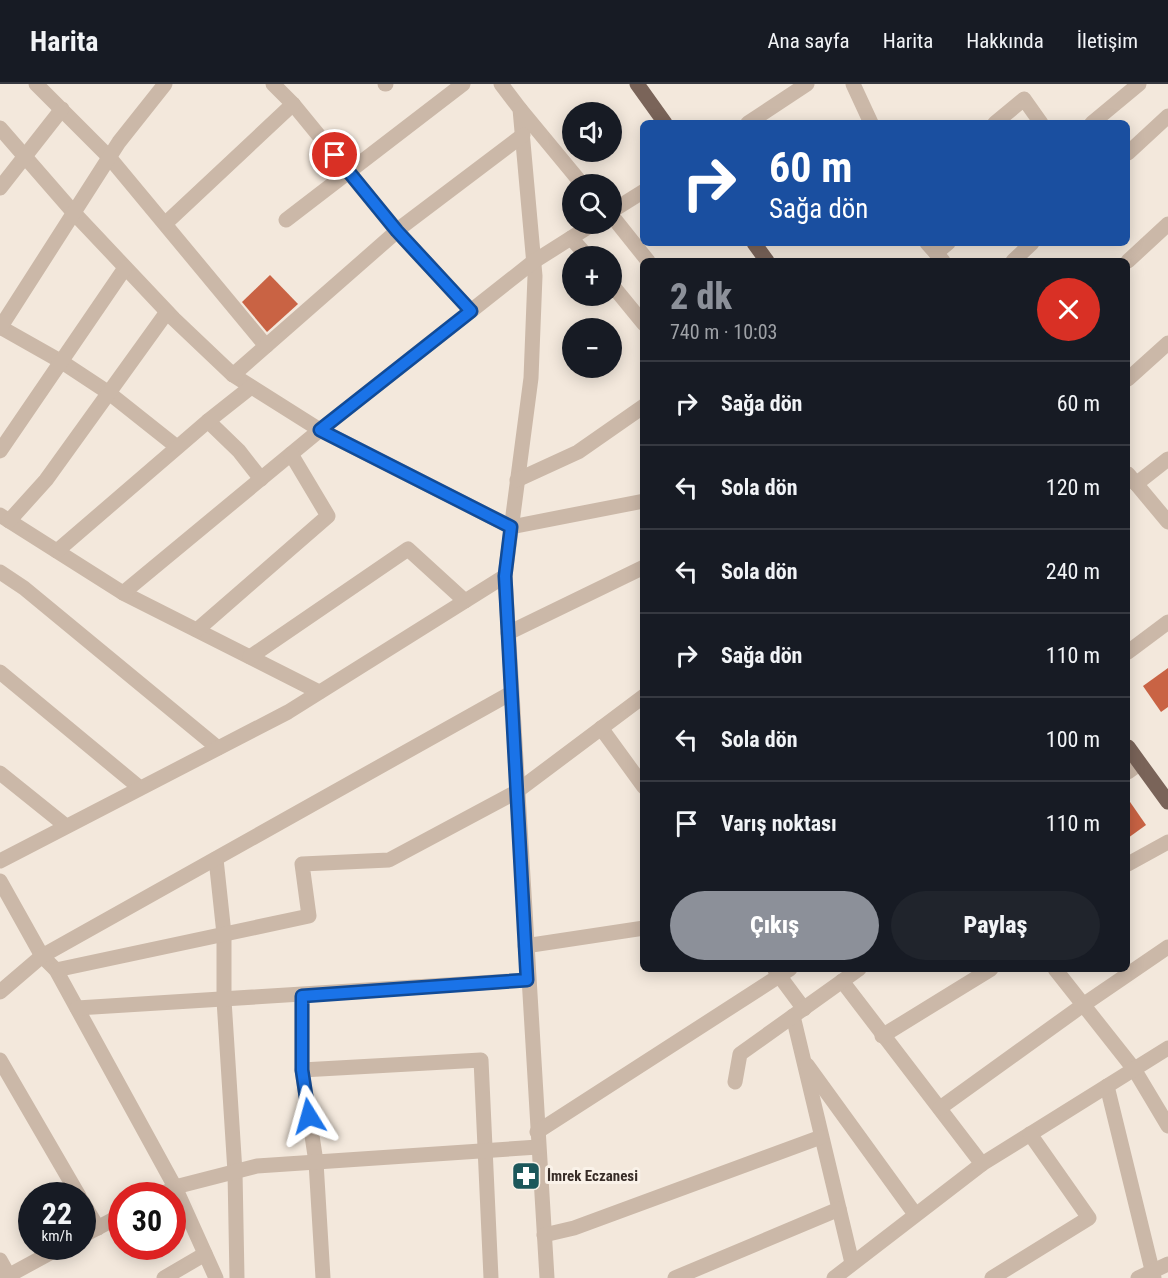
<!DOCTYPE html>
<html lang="tr">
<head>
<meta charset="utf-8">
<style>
  :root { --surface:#171b24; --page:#20242c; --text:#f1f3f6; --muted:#9ea1a6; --line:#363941; --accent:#8c9099 }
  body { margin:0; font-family:"Roboto Condensed",sans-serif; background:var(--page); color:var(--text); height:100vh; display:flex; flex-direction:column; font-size:22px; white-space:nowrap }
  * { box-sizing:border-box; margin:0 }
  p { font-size:20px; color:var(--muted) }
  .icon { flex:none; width:33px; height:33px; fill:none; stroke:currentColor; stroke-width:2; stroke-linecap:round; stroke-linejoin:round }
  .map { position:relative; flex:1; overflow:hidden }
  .side { position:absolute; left:640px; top:174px; width:490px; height:714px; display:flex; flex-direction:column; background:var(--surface); border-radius:9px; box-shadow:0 3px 15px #0003 }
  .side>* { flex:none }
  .hud { position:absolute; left:640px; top:36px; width:490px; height:126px; border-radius:9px; box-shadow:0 3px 15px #0003; background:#1a4fa0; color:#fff; overflow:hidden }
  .buttons { position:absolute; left:562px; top:18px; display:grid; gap:12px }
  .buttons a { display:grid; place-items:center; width:60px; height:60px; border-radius:50%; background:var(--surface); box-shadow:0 3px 15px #0003; font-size:30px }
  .speed { position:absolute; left:18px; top:1098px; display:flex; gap:12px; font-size:30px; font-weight:700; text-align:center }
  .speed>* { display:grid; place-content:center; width:78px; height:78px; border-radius:50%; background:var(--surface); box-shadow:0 3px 15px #0003; line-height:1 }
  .speed small { font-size:15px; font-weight:400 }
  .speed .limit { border:9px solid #d22; background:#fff; color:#111 }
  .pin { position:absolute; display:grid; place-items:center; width:51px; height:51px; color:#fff; margin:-26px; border:3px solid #fff; border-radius:50%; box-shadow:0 2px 6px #0007 }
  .me { position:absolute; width:66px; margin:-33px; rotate:352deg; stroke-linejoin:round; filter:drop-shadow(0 0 4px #0008) }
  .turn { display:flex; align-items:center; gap:21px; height:126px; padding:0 30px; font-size:27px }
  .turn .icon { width:78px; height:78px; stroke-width:2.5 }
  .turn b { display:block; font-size:42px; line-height:51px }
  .round { display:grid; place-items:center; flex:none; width:63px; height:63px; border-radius:32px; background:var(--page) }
  .head { display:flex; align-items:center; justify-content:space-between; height:102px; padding:0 30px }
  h1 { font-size:36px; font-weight:800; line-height:45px; color:var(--accent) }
  .primary-button { display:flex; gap:12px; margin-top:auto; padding:12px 30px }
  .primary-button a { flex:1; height:69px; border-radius:36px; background:var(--accent); color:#fff; font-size:24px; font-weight:800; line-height:69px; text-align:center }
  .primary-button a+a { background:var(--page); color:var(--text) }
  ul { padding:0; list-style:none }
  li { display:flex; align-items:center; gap:18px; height:84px; padding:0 30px; border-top:2px solid var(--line) }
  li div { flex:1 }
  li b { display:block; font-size:22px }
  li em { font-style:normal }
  header { display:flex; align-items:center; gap:36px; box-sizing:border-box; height:84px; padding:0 30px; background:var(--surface); border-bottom:2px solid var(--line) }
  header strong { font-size:28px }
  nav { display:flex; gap:33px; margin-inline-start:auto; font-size:21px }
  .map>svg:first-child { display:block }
</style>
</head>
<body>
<header>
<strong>Harita</strong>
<nav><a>Ana sayfa</a><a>Harita</a><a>Hakkında</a><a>İletişim</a></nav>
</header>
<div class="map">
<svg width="1168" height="1194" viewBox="0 0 1168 1194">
  <rect width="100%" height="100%" fill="#f3e8dc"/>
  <g fill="#c96344">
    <path d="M270 191 298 220 267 248 242 218Z"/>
    <path d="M1168 584V623L1161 628 1143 602Z"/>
    <path d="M1128 715 1146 741 1128 754Z"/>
  </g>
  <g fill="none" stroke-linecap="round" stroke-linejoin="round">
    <g stroke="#cbb8a8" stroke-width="15">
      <path d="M36 0 109 73 266 262"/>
      <path d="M273 0 293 20 397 147 471 227"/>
      <path d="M385 0H386"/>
      <path d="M501 0 520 25 535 192 531 294 505 492 547 1194"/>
      <path d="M853 0 871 39"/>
      <path d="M520 25 582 100"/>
      <path d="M748 39 807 0"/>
      <path d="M995 39 1024 15 1041 39"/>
      <path d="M1092 39 1139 0"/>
      <path d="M0 44 74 129 174 235 233 291 320 346 511 443 644 417"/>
      <path d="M1128 69 1168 32"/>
      <path d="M0 104 62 25"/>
      <path d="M612 127 644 107"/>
      <path d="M612 132 648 177"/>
      <path d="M286 136 463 0"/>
      <path d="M166 139 293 20"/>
      <path d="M571 154 587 172"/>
      <path d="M927 159 943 177"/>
      <path d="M936 169 948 159"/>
      <path d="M1013 177 1032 159"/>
      <path d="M1128 177 1168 140"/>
      <path d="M612 201 644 240"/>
      <path d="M0 243 62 278 109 309 177 363"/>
      <path d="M0 244 119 58 165 0"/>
      <path d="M233 291 404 141 523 51"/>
      <path d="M1128 295 1168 259"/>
      <path d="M208 337 239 367 261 395"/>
      <path d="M0 367 125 184"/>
      <path d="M1128 390 1168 438"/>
      <path d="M517 396 578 368 644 322"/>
      <path d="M1136 400 1168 375"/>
      <path d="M0 431 123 509 319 608"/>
      <path d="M9 437 46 396 167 228"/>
      <path d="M57 467 208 337 251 303"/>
      <path d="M0 488 24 504 218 664"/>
      <path d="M123 509 320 346 533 178 593 140"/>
      <path d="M197 546 328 432 291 370"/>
      <path d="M508 549 644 483"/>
      <path d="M1128 568 1168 538"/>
      <path d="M250 573 408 465 465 517"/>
      <path d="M0 588 140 704"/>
      <path d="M601 644 644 703"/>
      <path d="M1128 688 1139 680"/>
      <path d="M0 689 66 742"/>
      <path d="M216 775 224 850V916L235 1088 237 1194"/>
      <path d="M0 777 288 628 505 492"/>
      <path d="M1128 780 1168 758"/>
      <path d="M0 797 42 872 56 886 175 1103 216 1194"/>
      <path d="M525 862 644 844"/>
      <path d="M1055 885 1134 985 1168 1042"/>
      <path d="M56 886 309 832 302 780 389 776 516 708 644 612"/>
      <path d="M775 886 804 925"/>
      <path d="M842 897 982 1080"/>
      <path d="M0 908 42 872 511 609"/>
      <path d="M302 912V986L316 1078 323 1194"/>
      <path d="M77 924 527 896"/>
      <path d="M793 932 852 1179"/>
      <path d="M882 952 991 885"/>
      <path d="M0 976 79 1112"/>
      <path d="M807 981 915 1130"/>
      <path d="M302 986 481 976 491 1194"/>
      <path d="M735 998 740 970 859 885"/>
      <path d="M1107 1002 1154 1194"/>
      <path d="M940 1024 1083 921 1168 863"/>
      <path d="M537 1048 790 885"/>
      <path d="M159 1112 175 1103 257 1082 538 1063"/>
      <path d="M82 1117 98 1144"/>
      <path d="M544 1151 574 1144 821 1053"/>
      <path d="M82 1152 122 1131"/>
      <path d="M0 1176 10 1194"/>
      <path d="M4 1194 63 1162"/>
      <path d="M164 1194 205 1170"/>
      <path d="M675 1194 839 1125"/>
      <path d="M834 1194 982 1080 1168 964"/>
      <path d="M992 1194 1089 1134 1030 1050"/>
      <path d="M1138 1194 1168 1180"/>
    </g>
    <g stroke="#7a6459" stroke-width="15">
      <path d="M637 0 665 39"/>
      <path d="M754 159 767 177"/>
      <path d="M1128 663 1168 718"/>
    </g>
  </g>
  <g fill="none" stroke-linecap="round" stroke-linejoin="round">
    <g stroke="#114b97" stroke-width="15">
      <path id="route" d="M309 1032 302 986V912L527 896 505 492 511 443 320 346 471 227 397 147 335 71"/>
    </g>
    <use href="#route" stroke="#1a73e8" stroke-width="10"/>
  </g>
  <defs>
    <g id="pharmacy-square" transform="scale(1.5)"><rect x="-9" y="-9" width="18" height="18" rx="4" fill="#1c575a" stroke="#faf2e9"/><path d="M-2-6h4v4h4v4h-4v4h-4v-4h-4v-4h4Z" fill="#fff"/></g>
  </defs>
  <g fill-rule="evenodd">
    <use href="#pharmacy-square" x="526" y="1092"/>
  </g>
  <g text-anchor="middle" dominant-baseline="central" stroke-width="6" stroke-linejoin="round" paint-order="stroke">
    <g font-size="15" font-weight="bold" fill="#382d28" stroke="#faf2e9" text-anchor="start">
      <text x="547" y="1092">İmrek Eczanesi</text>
    </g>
  </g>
</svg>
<div class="buttons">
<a><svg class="icon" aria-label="sound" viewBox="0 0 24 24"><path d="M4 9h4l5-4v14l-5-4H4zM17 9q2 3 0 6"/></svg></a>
<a><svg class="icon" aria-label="search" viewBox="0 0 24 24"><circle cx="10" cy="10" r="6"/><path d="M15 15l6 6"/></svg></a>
<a>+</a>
<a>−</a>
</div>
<div class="speed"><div>22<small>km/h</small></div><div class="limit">30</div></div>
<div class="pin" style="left:335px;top:71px;background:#d93025"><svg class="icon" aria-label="arrive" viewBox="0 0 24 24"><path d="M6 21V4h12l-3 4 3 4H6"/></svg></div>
<svg class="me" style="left:309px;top:1032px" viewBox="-20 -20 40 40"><path d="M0-17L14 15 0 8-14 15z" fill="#1a73e8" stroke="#fff" stroke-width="4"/></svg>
<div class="hud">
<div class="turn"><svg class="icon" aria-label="right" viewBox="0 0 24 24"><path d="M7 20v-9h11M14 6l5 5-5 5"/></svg><div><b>60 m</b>Sağa dön</div></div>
</div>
<section class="side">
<div class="head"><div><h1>2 dk</h1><p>740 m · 10:03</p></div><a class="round" style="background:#d93025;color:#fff"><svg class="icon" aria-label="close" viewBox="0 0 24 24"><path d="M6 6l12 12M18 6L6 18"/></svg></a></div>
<ul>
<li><svg class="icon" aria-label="right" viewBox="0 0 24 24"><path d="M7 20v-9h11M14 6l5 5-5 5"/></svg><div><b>Sağa dön</b></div><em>60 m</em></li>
<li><svg class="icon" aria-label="left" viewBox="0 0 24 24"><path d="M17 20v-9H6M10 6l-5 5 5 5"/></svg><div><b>Sola dön</b></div><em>120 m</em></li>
<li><svg class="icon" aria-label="left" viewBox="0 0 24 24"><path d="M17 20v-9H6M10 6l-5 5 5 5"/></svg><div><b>Sola dön</b></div><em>240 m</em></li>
<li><svg class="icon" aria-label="right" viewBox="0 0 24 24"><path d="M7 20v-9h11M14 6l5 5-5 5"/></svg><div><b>Sağa dön</b></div><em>110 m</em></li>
<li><svg class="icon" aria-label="left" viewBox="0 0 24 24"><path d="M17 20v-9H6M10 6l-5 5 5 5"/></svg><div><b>Sola dön</b></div><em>100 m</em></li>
<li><svg class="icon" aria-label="arrive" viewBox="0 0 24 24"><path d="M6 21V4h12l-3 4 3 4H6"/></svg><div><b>Varış noktası</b></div><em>110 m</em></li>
</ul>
<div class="primary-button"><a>Çıkış</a><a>Paylaş</a></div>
</section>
</div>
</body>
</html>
